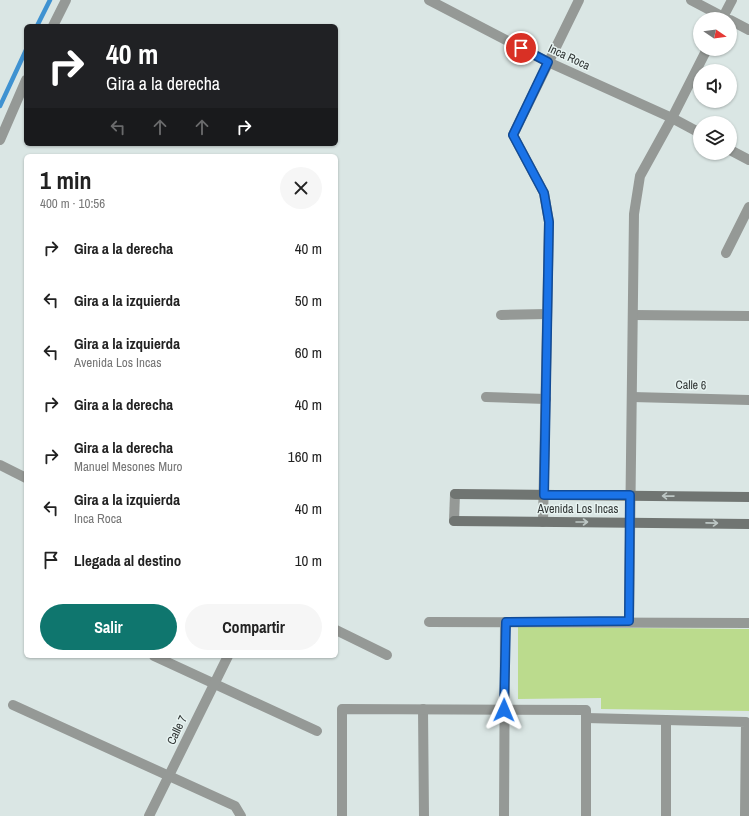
<!DOCTYPE html>
<html lang="es">
<head>
<meta charset="utf-8">
<style>
  :root { --surface:#fff; --page:#f6f6f6; --text:#222; --muted:#767676; --accent:#0f766e }
  body { margin:0; font-family:"Archivo Narrow",sans-serif; background:var(--page); color:var(--text); height:100vh; display:flex; flex-direction:column; font-size:15px; white-space:nowrap }
  * { box-sizing:border-box; margin:0 }
  p { font-size:13px; color:var(--muted) }
  .icon { flex:none; width:22px; height:22px; fill:none; stroke:currentColor; stroke-width:2; stroke-linecap:round; stroke-linejoin:round }
  .map { position:relative; flex:1; overflow:hidden }
  .details { position:absolute; left:24px; top:154px; width:314px; height:504px; display:flex; flex-direction:column; background:var(--surface); border-radius:6px; box-shadow:0 1px 3px #0004 }
  .details>* { flex:none }
  .hud { position:absolute; left:24px; top:24px; width:314px; height:122px; border-radius:6px; box-shadow:0 1px 3px #0004; background:#202124; color:#fff; overflow:hidden }
  .needle { width:26px; rotate:103deg }
  .fabs { position:absolute; left:693px; top:12px; display:grid; gap:8px }
  .fabs a { display:grid; place-items:center; width:44px; height:44px; border-radius:50%; background:var(--surface); box-shadow:0 1px 3px #0004; font-size:20px }
  .pin { position:absolute; display:grid; place-items:center; width:34px; height:34px; color:#fff; margin:-17px; border:2px solid #fff; border-radius:50%; box-shadow:0 1px 4px #0007 }
  .me { position:absolute; width:44px; margin:-22px; rotate:1deg; stroke-linejoin:round; filter:drop-shadow(0 0 3px #0008) }
  .turn { display:flex; align-items:center; gap:14px; height:84px; padding:0 16px; font-size:18px }
  .turn .icon { width:52px; height:52px; stroke-width:2.5 }
  .turn b { display:block; font-size:28px; line-height:34px }
  .lanes { display:flex; align-items:center; height:38px; padding:0 16px; background:#0003; justify-content:center; gap:20px; direction:ltr }
  .lanes .off { opacity:.35 }
  .round { display:grid; place-items:center; flex:none; width:42px; height:42px; border-radius:21px; background:var(--page) }
  .head { display:flex; align-items:center; justify-content:space-between; height:68px; padding:0 16px }
  h1 { font-size:24px; font-weight:700; line-height:30px }
  .button { display:flex; gap:8px; margin-top:auto; padding:8px 16px }
  .button a { flex:1; height:46px; border-radius:24px; background:var(--accent); color:#fff; font-size:16px; font-weight:700; line-height:46px; text-align:center }
  .button a+a { background:var(--page); color:var(--text) }
  ul { padding:0; list-style:none }
  li { display:flex; align-items:center; gap:12px; height:52px; padding:0 16px }
  li div { flex:1 }
  li b { display:block; font-size:15px }
  li em { font-style:normal }
  .map>svg:first-child { display:block }
</style>
</head>
<body>
<div class="map">
<svg width="749" height="816" viewBox="0 0 749 816">
  <rect width="100%" height="100%" fill="#dae6e4"/>
  <path fill="#bbdb8d" d="M518 627 749 629V711L601 709V698L518 699Z"/>
  <g fill="none" stroke-linecap="round" stroke-linejoin="round">
    <g stroke="#3f92d1" stroke-width="4.5">
      <path d="M37 26 50 0"/>
      <path d="M0 106 26 50"/>
    </g>
    <g stroke="#959996" stroke-width="10">
      <path d="M429 0 548 62 672 118 700 133"/>
      <path d="M691 0 727 19"/>
      <path d="M722 19 732 0"/>
      <path d="M730 20 749 30"/>
      <path d="M53 26 66 0"/>
      <path d="M0 140 26 80"/>
      <path d="M730 150 749 160"/>
      <path d="M726 253 749 207"/>
      <path d="M501 315 547 314"/>
      <path d="M633 315 749 316"/>
      <path d="M486 397 546 399"/>
      <path d="M632 397 749 400"/>
      <path d="M0 465 26 478"/>
      <path d="M454 521 455 494"/>
      <path d="M543 522 549 222 544 193 513 135 579 0"/>
      <path d="M629 621 634 214 640 176 672 118 707 49"/>
      <path d="M429 622 749 623"/>
      <path d="M336 630 387 655"/>
      <path d="M154 656 317 731"/>
      <path d="M13 705 235 806 241 816"/>
      <path d="M423 709 424 816"/>
      <path d="M586 718 746 722 745 816"/>
      <path d="M149 816 228 656"/>
      <path d="M342 816V709L586 710V816"/>
      <path d="M504 816 505 622"/>
      <path d="M666 816V720"/>
    </g>
    <g stroke="#707572" stroke-width="10">
      <path d="M455 494 749 497"/>
      <path d="M454 521 749 524"/>
    </g>
  </g>
  <defs><path id="oneway-shaft" d="M-6 0H5M1.5-3L5.5 0L1.5 3" fill="none" stroke-width="1.6" stroke-linecap="round" stroke-linejoin="round"/></defs>
  <g stroke="#bdc7c5">
    <use href="#oneway-shaft" transform="translate(668 496) rotate(-179)"/>
    <use href="#oneway-shaft" transform="translate(582 522)"/>
    <use href="#oneway-shaft" transform="translate(712 523) rotate(1)"/>
  </g>
  <g fill="none" stroke-linecap="round" stroke-linejoin="round">
    <g stroke="#114b97" stroke-width="10">
      <path id="route" d="M504 710 506 622 629 621 630 495H544L549 222 544 193 513 135 548 62 521 48"/>
    </g>
    <use href="#route" stroke="#1a73e8" stroke-width="7"/>
  </g>
  <g text-anchor="middle" dominant-baseline="central" stroke-width="3" stroke-linejoin="round" paint-order="stroke">
    <g font-size="12" fill="#323736" stroke="#e7f3f1">
      <text transform="translate(569 57) rotate(25)">Inca Roca</text>
      <text transform="translate(691 385) rotate(1)">Calle 6</text>
      <text x="578" y="509">Avenida Los Incas</text>
      <text transform="translate(177 730) rotate(-64)">Calle 7</text>
    </g>
  </g>
</svg>
<div class="fabs">
<a><svg class="needle" viewBox="-14 -14 28 28"><path d="M0-13l5 13h-10z" fill="#e53935"/><path d="M0 13l5-13h-10z" fill="#767676"/></svg></a>
<a><svg class="icon" aria-label="sound" viewBox="0 0 24 24"><path d="M4 9h4l5-4v14l-5-4H4zM17 9q2 3 0 6"/></svg></a>
<a><svg class="icon" aria-label="layers" viewBox="0 0 24 24"><path d="M12 4l9 5-9 5-9-5zM3 14l9 5 9-5"/></svg></a>
</div>
<div class="pin" style="left:521px;top:48px;background:#d93025"><svg class="icon" aria-label="arrive" viewBox="0 0 24 24"><path d="M6 21V4h12l-3 4 3 4H6"/></svg></div>
<svg class="me" style="left:504px;top:710px" viewBox="-20 -20 40 40"><path d="M0-17L14 15 0 8-14 15z" fill="#1a73e8" stroke="#fff" stroke-width="4"/></svg>
<div class="hud">
<div class="turn"><svg class="icon" aria-label="right" viewBox="0 0 24 24"><path d="M7 20v-9h11M14 6l5 5-5 5"/></svg><div><b>40 m</b>Gira a la derecha</div></div>
<div class="lanes"><svg class="icon off" aria-label="left" viewBox="0 0 24 24"><path d="M17 20v-9H6M10 6l-5 5 5 5"/></svg><svg class="icon off" aria-label="ahead" viewBox="0 0 24 24"><path d="M12 20V5M6 11l6-6 6 6"/></svg><svg class="icon off" aria-label="ahead" viewBox="0 0 24 24"><path d="M12 20V5M6 11l6-6 6 6"/></svg><svg class="icon" aria-label="right" viewBox="0 0 24 24"><path d="M7 20v-9h11M14 6l5 5-5 5"/></svg></div>
</div>
<section class="details">
<div class="head"><div><h1>1 min</h1><p>400 m · 10:56</p></div><a class="round"><svg class="icon" aria-label="close" viewBox="0 0 24 24"><path d="M6 6l12 12M18 6L6 18"/></svg></a></div>
<ul>
<li><svg class="icon" aria-label="right" viewBox="0 0 24 24"><path d="M7 20v-9h11M14 6l5 5-5 5"/></svg><div><b>Gira a la derecha</b></div><em>40 m</em></li>
<li><svg class="icon" aria-label="left" viewBox="0 0 24 24"><path d="M17 20v-9H6M10 6l-5 5 5 5"/></svg><div><b>Gira a la izquierda</b></div><em>50 m</em></li>
<li><svg class="icon" aria-label="left" viewBox="0 0 24 24"><path d="M17 20v-9H6M10 6l-5 5 5 5"/></svg><div><b>Gira a la izquierda</b><p>Avenida Los Incas</p></div><em>60 m</em></li>
<li><svg class="icon" aria-label="right" viewBox="0 0 24 24"><path d="M7 20v-9h11M14 6l5 5-5 5"/></svg><div><b>Gira a la derecha</b></div><em>40 m</em></li>
<li><svg class="icon" aria-label="right" viewBox="0 0 24 24"><path d="M7 20v-9h11M14 6l5 5-5 5"/></svg><div><b>Gira a la derecha</b><p>Manuel Mesones Muro</p></div><em>160 m</em></li>
<li><svg class="icon" aria-label="left" viewBox="0 0 24 24"><path d="M17 20v-9H6M10 6l-5 5 5 5"/></svg><div><b>Gira a la izquierda</b><p>Inca Roca</p></div><em>40 m</em></li>
<li><svg class="icon" aria-label="arrive" viewBox="0 0 24 24"><path d="M6 21V4h12l-3 4 3 4H6"/></svg><div><b>Llegada al destino</b></div><em>10 m</em></li>
</ul>
<div class="button"><a>Salir</a><a>Compartir</a></div>
</section>
</div>
</body>
</html>
